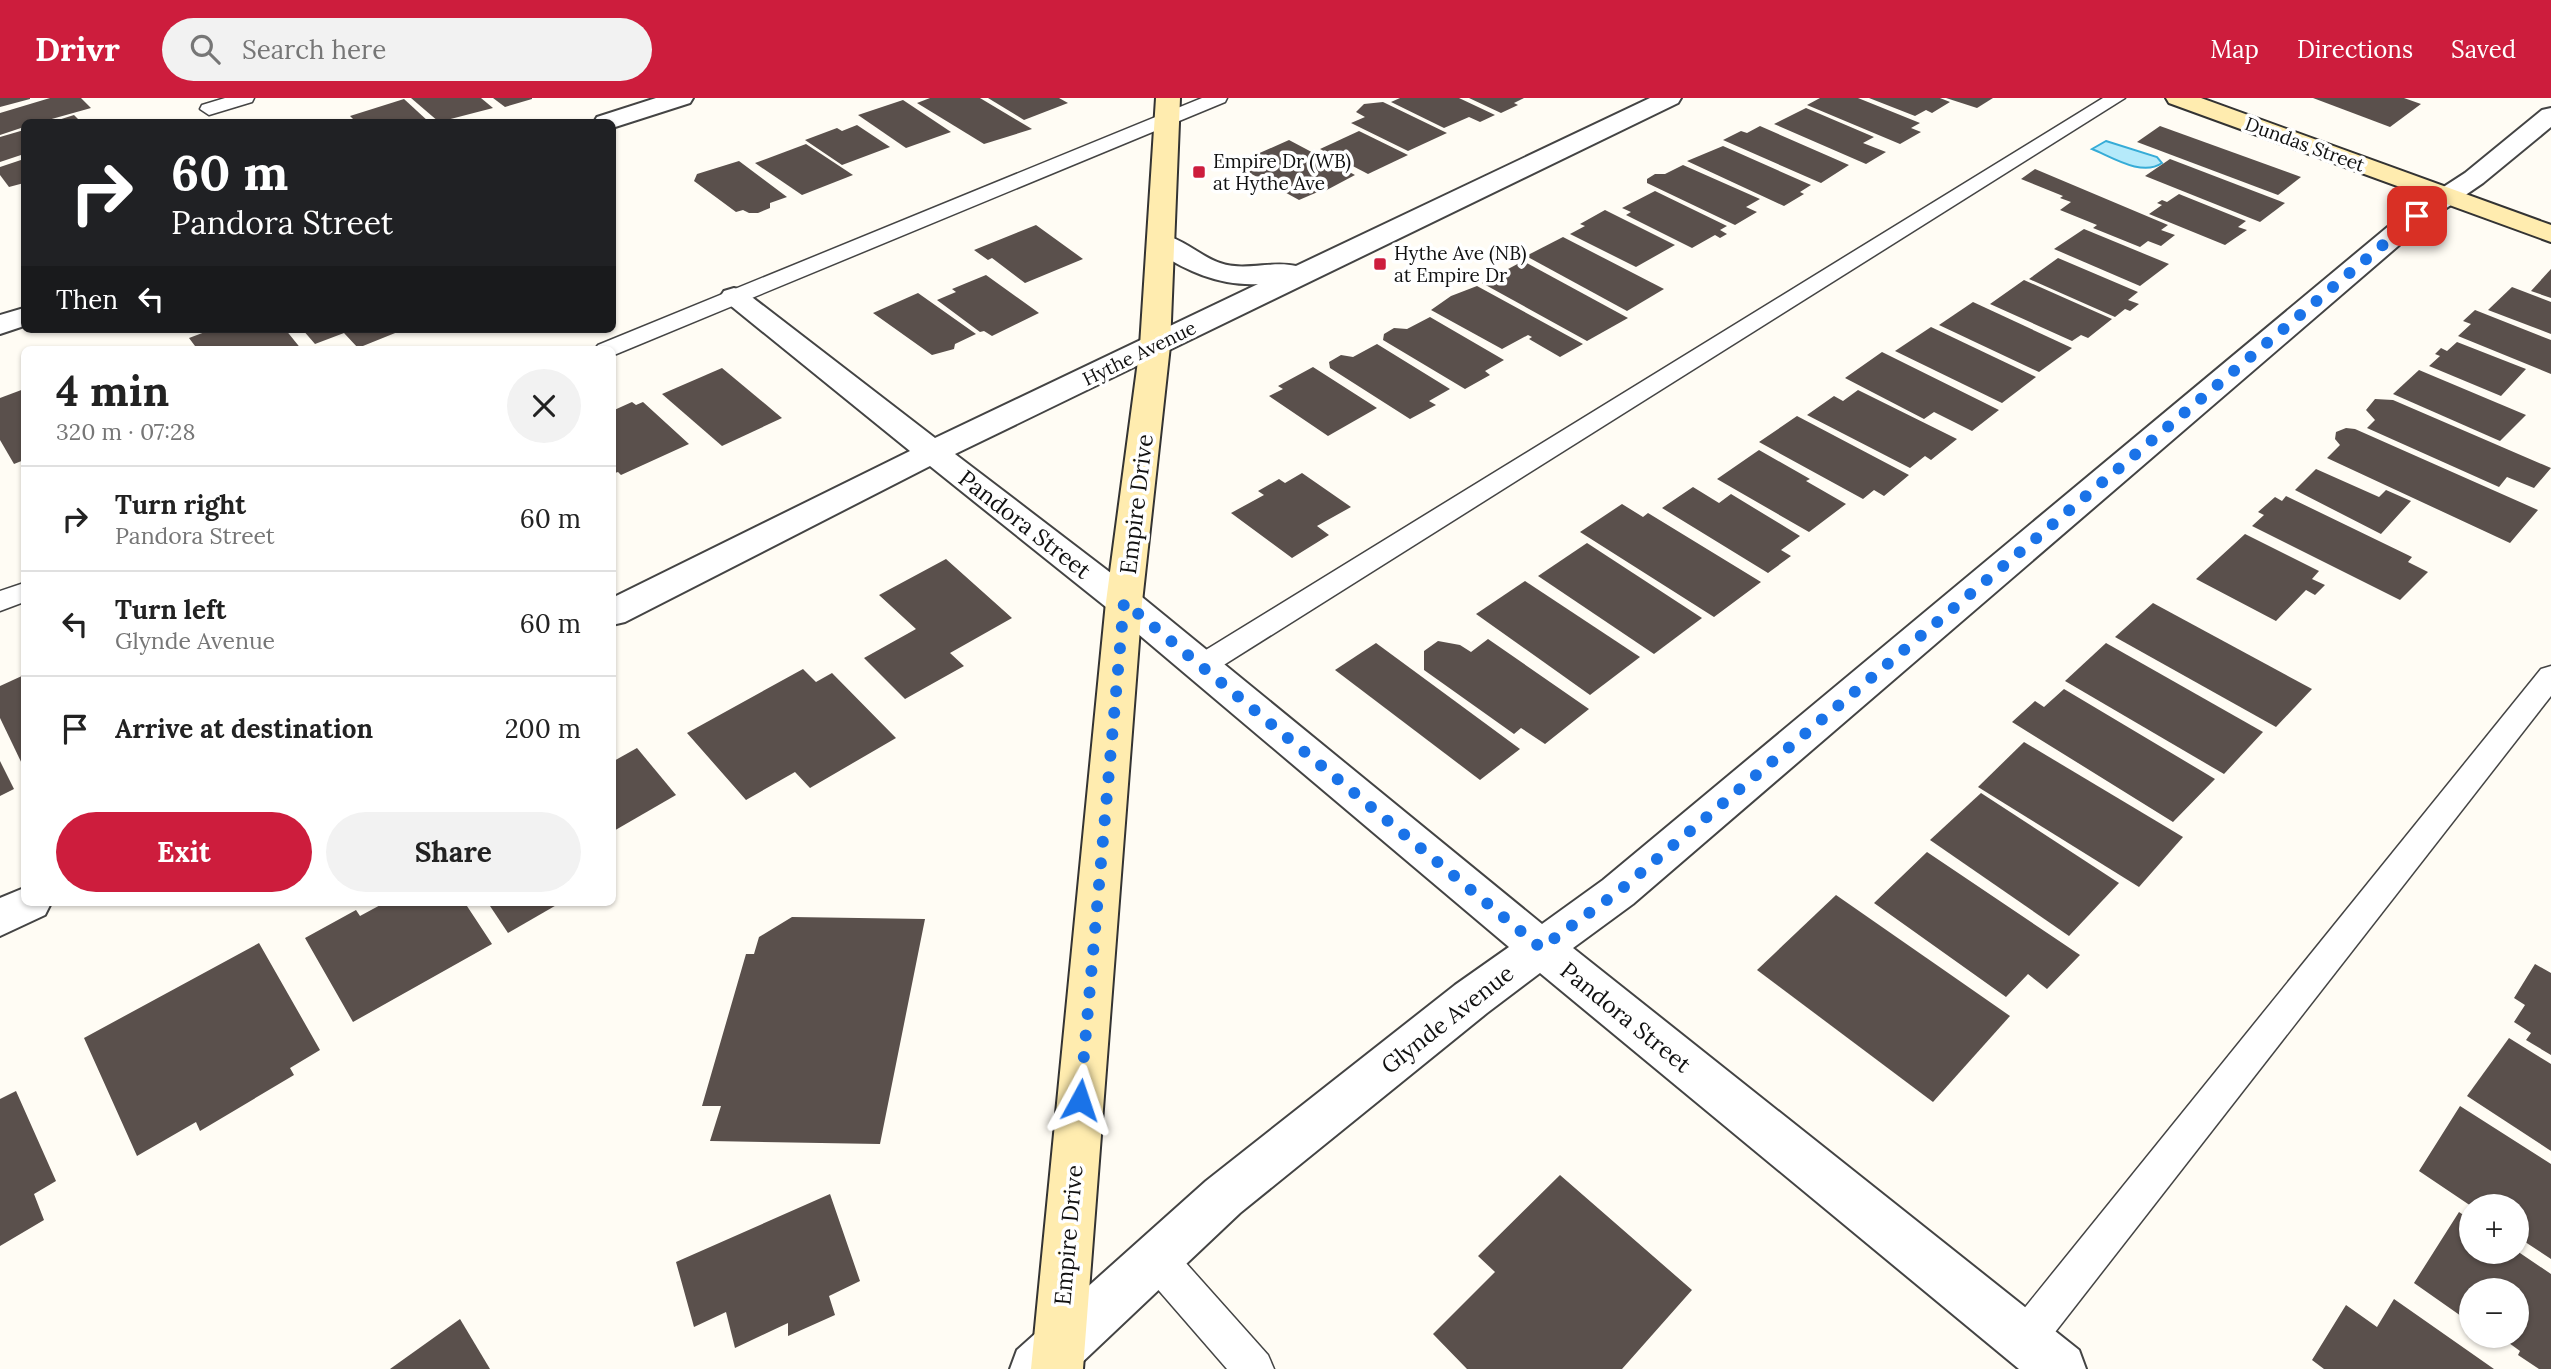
<!DOCTYPE html>
<html lang="en">
<head>
<meta charset="utf-8">
<style>
  :root { --surface:#fff; --page:#f2f2f2; --text:#222; --muted:#767676; --line:#e0e0e0; --accent:#cd1d3d }
  body { margin:0; font-family:Lora,serif; background:var(--page); color:var(--text); height:100vh; display:flex; flex-direction:column; font-size:26px; white-space:nowrap }
  * { box-sizing:border-box; margin:0 }
  p { font-size:23px; color:var(--muted) }
  .icon { flex:none; width:38px; height:38px; fill:none; stroke:currentColor; stroke-width:2; stroke-linecap:round; stroke-linejoin:round }
  .map { position:relative; flex:1; overflow:hidden }
  .drawer { position:absolute; left:21px; top:248px; width:595px; height:560px; display:flex; flex-direction:column; background:var(--surface); border-radius:10px; box-shadow:0 2px 5px #0004 }
  .drawer>* { flex:none }
  .hud { position:absolute; left:21px; top:21px; width:595px; height:214px; border-radius:10px; box-shadow:0 2px 5px #0004; background:#202124; color:#fff; overflow:hidden }
  .buttons { position:absolute; left:2459px; top:1096px; display:grid; gap:14px }
  .buttons a { display:grid; place-items:center; width:70px; height:70px; border-radius:50%; background:var(--surface); box-shadow:0 2px 5px #0004; font-size:35px }
  .pin { position:absolute; display:grid; place-items:center; width:60px; height:60px; color:#fff; margin:-30px; border-radius:14px; box-shadow:0 4px 10px #0006 }
  .me { position:absolute; width:77px; margin:-38px; rotate:5deg; stroke-linejoin:round; filter:drop-shadow(0 0 5px #0008) }
  .turn { display:flex; align-items:center; gap:24px; height:147px; padding:0 35px; font-size:32px }
  .turn .icon { width:91px; height:91px; stroke-width:2.5 }
  .turn b { display:block; font-size:49px; line-height:60px }
  .then { display:flex; align-items:center; height:66px; padding:0 35px; background:#0003; gap:14px; font-size:26px }
  .round { display:grid; place-items:center; flex:none; width:74px; height:74px; border-radius:37px; background:var(--page) }
  .overview { display:flex; align-items:center; justify-content:space-between; height:119px; padding:0 35px }
  h1 { font-size:42px; font-weight:700; line-height:52px }
  .primary-button { display:flex; gap:14px; margin-top:auto; padding:14px 35px }
  .primary-button a { flex:1; height:80px; border-radius:42px; background:var(--accent); color:#fff; font-size:28px; font-weight:700; line-height:80px; text-align:center }
  .primary-button a+a { background:var(--page); color:var(--text) }
  ul { padding:0; list-style:none }
  li { display:flex; align-items:center; gap:21px; height:105px; padding:0 35px; border-top:2px solid var(--line) }
  li div { flex:1 }
  li b { display:block; font-size:26px }
  li em { font-style:normal }
  header { display:flex; align-items:center; gap:42px; box-sizing:border-box; height:98px; padding:0 35px; background:var(--accent); color:#fff }
  header strong { font-size:33px }
  nav { display:flex; gap:38px; margin-inline-start:auto; font-size:24px }
  .search { width:490px; height:63px; background:var(--page); display:flex; align-items:center; gap:18px; box-sizing:border-box; padding:0 24px; border-radius:38px; color:var(--muted); font-size:26px }
  .map>svg:first-child { display:block }
</style>
</head>
<body>
<header>
<strong>Drivr</strong>
<div class="search"><svg class="icon" aria-label="search" viewBox="0 0 24 24"><circle cx="10" cy="10" r="6"/><path d="M15 15l6 6"/></svg>Search here</div>
<nav><a>Map</a><a>Directions</a><a>Saved</a></nav>
</header>
<div class="map">
<svg width="2551" height="1271" viewBox="0 0 2551 1271">
  <rect width="100%" height="100%" fill="#fffcf4"/>
  <path fill="#b5eafa" stroke="#36acd7" stroke-width="2" d="M2106 43 2157 59 2162 65C2142 79 2112 59 2092 51Z"/>
  <g fill="#5a504c">
    <path d="M0 0H30V1L0 9Z"/>
    <path d="M50 0H81L91 10 41 24H24V29L0 37V15Z"/>
    <path d="M411 0H481L493 10 439 24Z"/>
    <path d="M493 0H532V1L505 9Z"/>
    <path d="M930 0H980L1032 31 984 46 917 5Z"/>
    <path d="M988 0H1059L1068 5 1024 22Z"/>
    <path d="M1400 0H1459L1495 17 1480 24 1469 19 1444 30 1391 4Z"/>
    <path d="M1469 0H1524L1514 5 1518 7 1501 15Z"/>
    <path d="M1820 0H1858L1920 25 1911 30 1921 34 1900 46 1807 7Z"/>
    <path d="M1869 0H1940L1950 4 1932 15 1926 12 1915 18Z"/>
    <path d="M1946 0H1993L1977 10Z"/>
    <path d="M2313 0H2404L2421 6 2390 29Z"/>
    <path d="M404 1 429 24H356L350 18Z"/>
    <path d="M903 2 951 34 906 50 858 17Z"/>
    <path d="M1383 4 1447 35 1408 53 1351 25 1365 19 1356 14 1364 6Z"/>
    <path d="M1806 10 1874 39 1863 45 1886 54 1866 66 1774 26Z"/>
    <path d="M74 17 81 24H52Z"/>
    <path d="M857 27 890 49 842 67 805 42 837 30 842 33Z"/>
    <path d="M1760 28 1849 67 1821 85 1723 42 1741 33 1747 35Z"/>
    <path d="M2160 28 2301 79 2278 97 2137 44Z"/>
    <path d="M24 32V56L0 64V39Z"/>
    <path d="M1359 33 1408 57 1368 76 1320 51Z"/>
    <path d="M1289 42 1355 77 1323 94 1320 93 1299 102 1248 74 1269 64 1255 57Z"/>
    <path d="M806 46 853 77 802 97 755 65Z"/>
    <path d="M1723 48 1811 87 1800 94 1804 96 1784 108 1687 63Z"/>
    <path d="M24 61V85L9 89 0 77V69Z"/>
    <path d="M2170 61 2285 105 2260 124 2145 78Z"/>
    <path d="M739 63 787 99 770 105V110L758 115H749L743 112 736 114 694 83 697 76Z"/>
    <path d="M1683 67 1760 101 1746 109 1757 114 1735 127 1647 85V81L1655 76H1665Z"/>
    <path d="M2035 71 2168 127 2161 132 2175 137 2161 148 2148 143 2140 149 2093 130 2097 127 2060 112 2071 104 2060 100 2063 98 2021 81Z"/>
    <path d="M1655 93 1727 128 1720 132 1727 136 1720 140 1715 137 1692 150 1626 117 1631 114 1622 110Z"/>
    <path d="M2179 96 2246 123 2238 129 2247 132 2225 147 2149 116 2162 107 2157 105 2162 102 2167 104Z"/>
    <path d="M1605 112 1675 147 1636 169 1570 136 1585 128 1580 126Z"/>
    <path d="M1036 127 1083 161 1025 185 992 160 988 162 974 152Z"/>
    <path d="M2084 131 2169 166 2140 188 2054 151Z"/>
    <path d="M1563 139 1664 191 1627 213 1526 158Z"/>
    <path d="M2058 160 2138 194 2128 202 2139 206 2130 213 2125 211 2115 219 2029 181Z"/>
    <path d="M1523 163 1628 220 1587 243 1482 185Z"/>
    <path d="M2551 171V200L2531 193Z"/>
    <path d="M986 177 1039 215 992 238 984 233 980 234 937 202 956 194 952 191Z"/>
    <path d="M2024 182 2112 221 2088 240 2081 237 2072 243 1990 206Z"/>
    <path d="M1477 188 1583 246 1560 259 1529 241 1532 239 1528 237 1502 251 1431 212 1451 198Z"/>
    <path d="M2512 189 2551 204V236L2488 212Z"/>
    <path d="M918 195 976 236 955 246 954 251 932 257 873 215Z"/>
    <path d="M1973 204 2072 250 2039 274 1939 227Z"/>
    <path d="M2475 212 2551 242V276L2458 238 2471 226 2463 223Z"/>
    <path d="M1430 219 1504 262 1485 273 1490 277 1465 291 1383 242 1384 236 1394 230 1407 231Z"/>
    <path d="M1931 229 2036 279 2002 305 1895 253Z"/>
    <path d="M213 231H241L243 234 251 231H285L302 252H198L189 240Z"/>
    <path d="M302 231H405L358 250 344 235 315 246Z"/>
    <path d="M2457 244 2526 271 2501 298 2429 268 2440 258 2435 256 2441 250 2447 253Z"/>
    <path d="M1377 246 1450 291 1429 303 1436 307 1410 321 1330 270 1329 264 1341 257 1353 259Z"/>
    <path d="M1882 254 1999 312 1972 333 1934 314 1924 321 1845 280Z"/>
    <path d="M1313 269 1377 310 1328 338 1269 298 1283 291 1278 288Z"/>
    <path d="M722 270 782 320 722 348 662 296Z"/>
    <path d="M2419 272 2526 317 2500 343 2393 296Z"/>
    <path d="M24 291V362L14 366 0 342V300Z"/>
    <path d="M1858 292 1957 341 1931 362 1925 358 1910 370 1807 317 1834 298 1843 303Z"/>
    <path d="M2375 301 2393 302 2551 370 2534 390 2507 379 2499 389 2367 330 2375 322 2366 312Z"/>
    <path d="M632 304 636 307 643 304 689 346 621 377 618 374 612 376V313Z"/>
    <path d="M1797 318 1909 377 1884 398 1874 392 1863 401 1759 344Z"/>
    <path d="M2346 330 2355 331 2538 412 2510 445 2327 360 2340 347 2335 341 2336 334Z"/>
    <path d="M1759 352 1810 381 1806 383 1846 406 1809 434 1717 381Z"/>
    <path d="M2316 371 2379 399 2386 392 2411 403 2381 436 2295 392Z"/>
    <path d="M1302 375 1351 409 1317 428 1329 437 1292 460 1231 415 1264 397 1258 393 1279 381 1285 385Z"/>
    <path d="M1693 389 1719 405 1731 396 1800 438 1781 452 1791 458 1768 475 1662 410Z"/>
    <path d="M2286 398 2412 459 2408 464 2428 474 2400 502 2252 428 2264 417 2258 414 2275 399 2282 403Z"/>
    <path d="M1622 406 1643 419 1648 415 1761 484 1714 519 1580 434Z"/>
    <path d="M2245 436 2319 473 2312 481 2325 487 2315 497 2306 492 2276 523 2196 481Z"/>
    <path d="M1587 445 1702 520 1654 556 1538 478Z"/>
    <path d="M946 461 1012 520 950 555 964 568 905 601 864 560 916 531 879 497Z"/>
    <path d="M1525 483 1640 559 1590 597 1476 516Z"/>
    <path d="M2153 505 2312 591 2276 629 2115 539Z"/>
    <path d="M1488 541 1589 611 1545 646 1521 630 1514 636 1424 572V553L1438 543 1460 547 1471 554Z"/>
    <path d="M1376 545 1520 651 1480 682 1335 572Z"/>
    <path d="M2106 545 2263 634 2224 676 2065 583Z"/>
    <path d="M803 571 816 584 832 575 896 640 810 690 795 674 746 702 687 635Z"/>
    <path d="M24 577V670L0 620V588Z"/>
    <path d="M2064 591 2215 681 2173 724 2012 624 2035 603 2044 609Z"/>
    <path d="M2024 644 2183 739 2139 789 1978 689Z"/>
    <path d="M637 650 676 697 612 734V664Z"/>
    <path d="M0 663 14 691 0 698Z"/>
    <path d="M1981 695 2119 785 2069 838 1930 742Z"/>
    <path d="M1927 754 2080 857 2047 891 2028 876 2006 899 1874 805Z"/>
    <path d="M1836 797 2010 918 1933 1004 1757 872Z"/>
    <path d="M384 805H465L492 846 353 924 305 840 356 812 360 818Z"/>
    <path d="M488 805H560L508 835Z"/>
    <path d="M792 819 925 821 880 1046 710 1043 721 1008H702L746 856H754L759 839Z"/>
    <path d="M259 845 320 952 290 970 294 977 200 1033 196 1024 137 1058 84 940Z"/>
    <path d="M2535 866 2551 875V957L2526 942 2531 935 2514 924 2525 907 2514 900Z"/>
    <path d="M2509 940 2551 966V1053L2467 998Z"/>
    <path d="M16 993 56 1083 34 1096 44 1122 0 1148V1001Z"/>
    <path d="M2460 1008 2551 1066V1161L2516 1138V1108H2471L2419 1073Z"/>
    <path d="M1560 1077 1692 1192 1622 1271H1467L1433 1236 1495 1174 1478 1158Z"/>
    <path d="M830 1096 860 1183 829 1198 835 1217 788 1238V1225L735 1250 726 1214 694 1229 676 1164Z"/>
    <path d="M2459 1114 2471 1122V1153H2517L2551 1176V1271H2539L2518 1257 2520 1253 2498 1237H2516V1192H2471V1225L2414 1185Z"/>
    <path d="M2394 1201 2494 1271H2324L2312 1262 2346 1207 2377 1229Z"/>
    <path d="M460 1221 490 1271H390Z"/>
  </g>
  <g fill="none" stroke-linecap="round" stroke-linejoin="round">
    <g stroke="#444" stroke-width="3">
      <g id="lane">
        <path d="M225 0H254L252 4 209 17 200 11 202 7Z"/>
        <path d="M1202 0H1227L1225 4 614 257 612 252H594L598 247Z"/>
        <path d="M2103 0H2125L1211 575 1201 578 1191 575 1187 568 1191 561Z"/>
        <path d="M24 485V504L0 513V493Z"/>
        <path d="M2551 568V598L2038 1256 2024 1262 2010 1256 2004 1242 2010 1228 2541 571Z"/>
        <path d="M1155 1140 1169 1146 1268 1257 1274 1271H1227L1141 1172 1136 1159 1141 1146Z"/>
      </g>
    </g>
    <g stroke="#444" stroke-width="4">
      <g id="street">
        <path d="M656 0H693L690 5 612 30V24H594L597 19Z"/>
        <path d="M1650 0H1681L1678 5 955 356 1137 495 1542 826 1603 782 2408 112 2465 75 2542 12 2551 10V29L2483 85 2426 124 1633 806 1573 850 2079 1252 2086 1271H2019L1540 875 1487 915 1240 1115 1075 1271H1010L1017 1252 1206 1083 1455 887 1509 849 1111 513 930 368 625 524 612 527V500L910 353 720 199 724 193 734 190 744 193 935 340 1258 186C1218 188 1184 172 1151 150L1147 144 1151 138C1175 132 1198 158 1220 165 1246 174 1272 162 1296 168Z"/>
        <path d="M24 210V228L0 236V217Z"/>
        <path d="M24 790V805H51L45 817 0 838V800Z"/>
      </g>
    </g>
    <g stroke="#333" stroke-width="4">
      <g id="secondary">
        <path d="M1156 0H1180L1170 248 1142 504 1083 1271H1031L1106 504 1140 248Z"/>
        <path d="M2166 0H2201L2551 127V144L2169 5Z"/>
      </g>
    </g>
    <use href="#lane" fill="#fff" fill-rule="evenodd"/>
    <use href="#street" fill="#fff" fill-rule="evenodd"/>
    <use href="#secondary" fill="#ffecaf" fill-rule="evenodd"/>
  </g>
  <g fill="none" stroke-linecap="round" stroke-linejoin="round">
    <path stroke="#1a73e8" stroke-width="12" stroke-dasharray="0 21.6" d="M1080 1002 1124 504 1541 850 1618 794 2417 118"/>
  </g>
  <g fill="#cd1d3d" stroke="#fff" stroke-width="2.5">
    <rect x="1192" y="67" width="14" height="14" rx="3.5"/>
    <rect x="1373" y="159" width="14" height="14" rx="3.5"/>
  </g>
  <g text-anchor="middle" dominant-baseline="central" stroke-width="7" stroke-linejoin="round" paint-order="stroke">
    <g font-size="19" fill="#111" stroke="#fff">
      <text transform="translate(2305 46) rotate(20)">Dundas Street</text>
      <text transform="translate(1139 255) rotate(-26)">Hythe Avenue</text>
    </g>
    <g font-size="19" fill="#111" stroke="#fff" text-anchor="start">
      <text x="1213" y="63">Empire Dr (WB)<tspan x="1213" dy="22">at Hythe Ave</tspan></text>
      <text x="1394" y="155">Hythe Ave (NB)<tspan x="1394" dy="22">at Empire Dr</tspan></text>
    </g>
    <g font-size="23" fill="#111" stroke="#fff">
      <text transform="translate(1136 406) rotate(-83)">Empire Drive</text>
      <text transform="translate(1025 426) rotate(38)">Pandora Street</text>
      <text transform="translate(1626 919) rotate(39)">Pandora Street</text>
      <text transform="translate(1447 921) rotate(-38)">Glynde Avenue</text>
      <text transform="translate(1068 1137) rotate(-85)">Empire Drive</text>
    </g>
  </g>
</svg>
<div class="buttons">
<a>+</a>
<a>−</a>
</div>
<div class="pin" style="left:2417px;top:118px;background:#d93025"><svg class="icon" aria-label="arrive" viewBox="0 0 24 24"><path d="M6 21V4h12l-3 4 3 4H6"/></svg></div>
<svg class="me" style="left:1080px;top:1002px" viewBox="-20 -20 40 40"><path d="M0-17L14 15 0 8-14 15z" fill="#1a73e8" stroke="#fff" stroke-width="4"/></svg>
<div class="hud">
<div class="turn"><svg class="icon" aria-label="right" viewBox="0 0 24 24"><path d="M7 20v-9h11M14 6l5 5-5 5"/></svg><div><b>60 m</b>Pandora Street</div></div>
<div class="then">Then<svg class="icon" aria-label="left" viewBox="0 0 24 24"><path d="M17 20v-9H6M10 6l-5 5 5 5"/></svg></div>
</div>
<section class="drawer">
<div class="overview"><div><h1>4 min</h1><p>320 m · 07:28</p></div><a class="round"><svg class="icon" aria-label="close" viewBox="0 0 24 24"><path d="M6 6l12 12M18 6L6 18"/></svg></a></div>
<ul>
<li><svg class="icon" aria-label="right" viewBox="0 0 24 24"><path d="M7 20v-9h11M14 6l5 5-5 5"/></svg><div><b>Turn right</b><p>Pandora Street</p></div><em>60 m</em></li>
<li><svg class="icon" aria-label="left" viewBox="0 0 24 24"><path d="M17 20v-9H6M10 6l-5 5 5 5"/></svg><div><b>Turn left</b><p>Glynde Avenue</p></div><em>60 m</em></li>
<li><svg class="icon" aria-label="arrive" viewBox="0 0 24 24"><path d="M6 21V4h12l-3 4 3 4H6"/></svg><div><b>Arrive at destination</b></div><em>200 m</em></li>
</ul>
<div class="primary-button"><a>Exit</a><a>Share</a></div>
</section>
</div>
</body>
</html>
